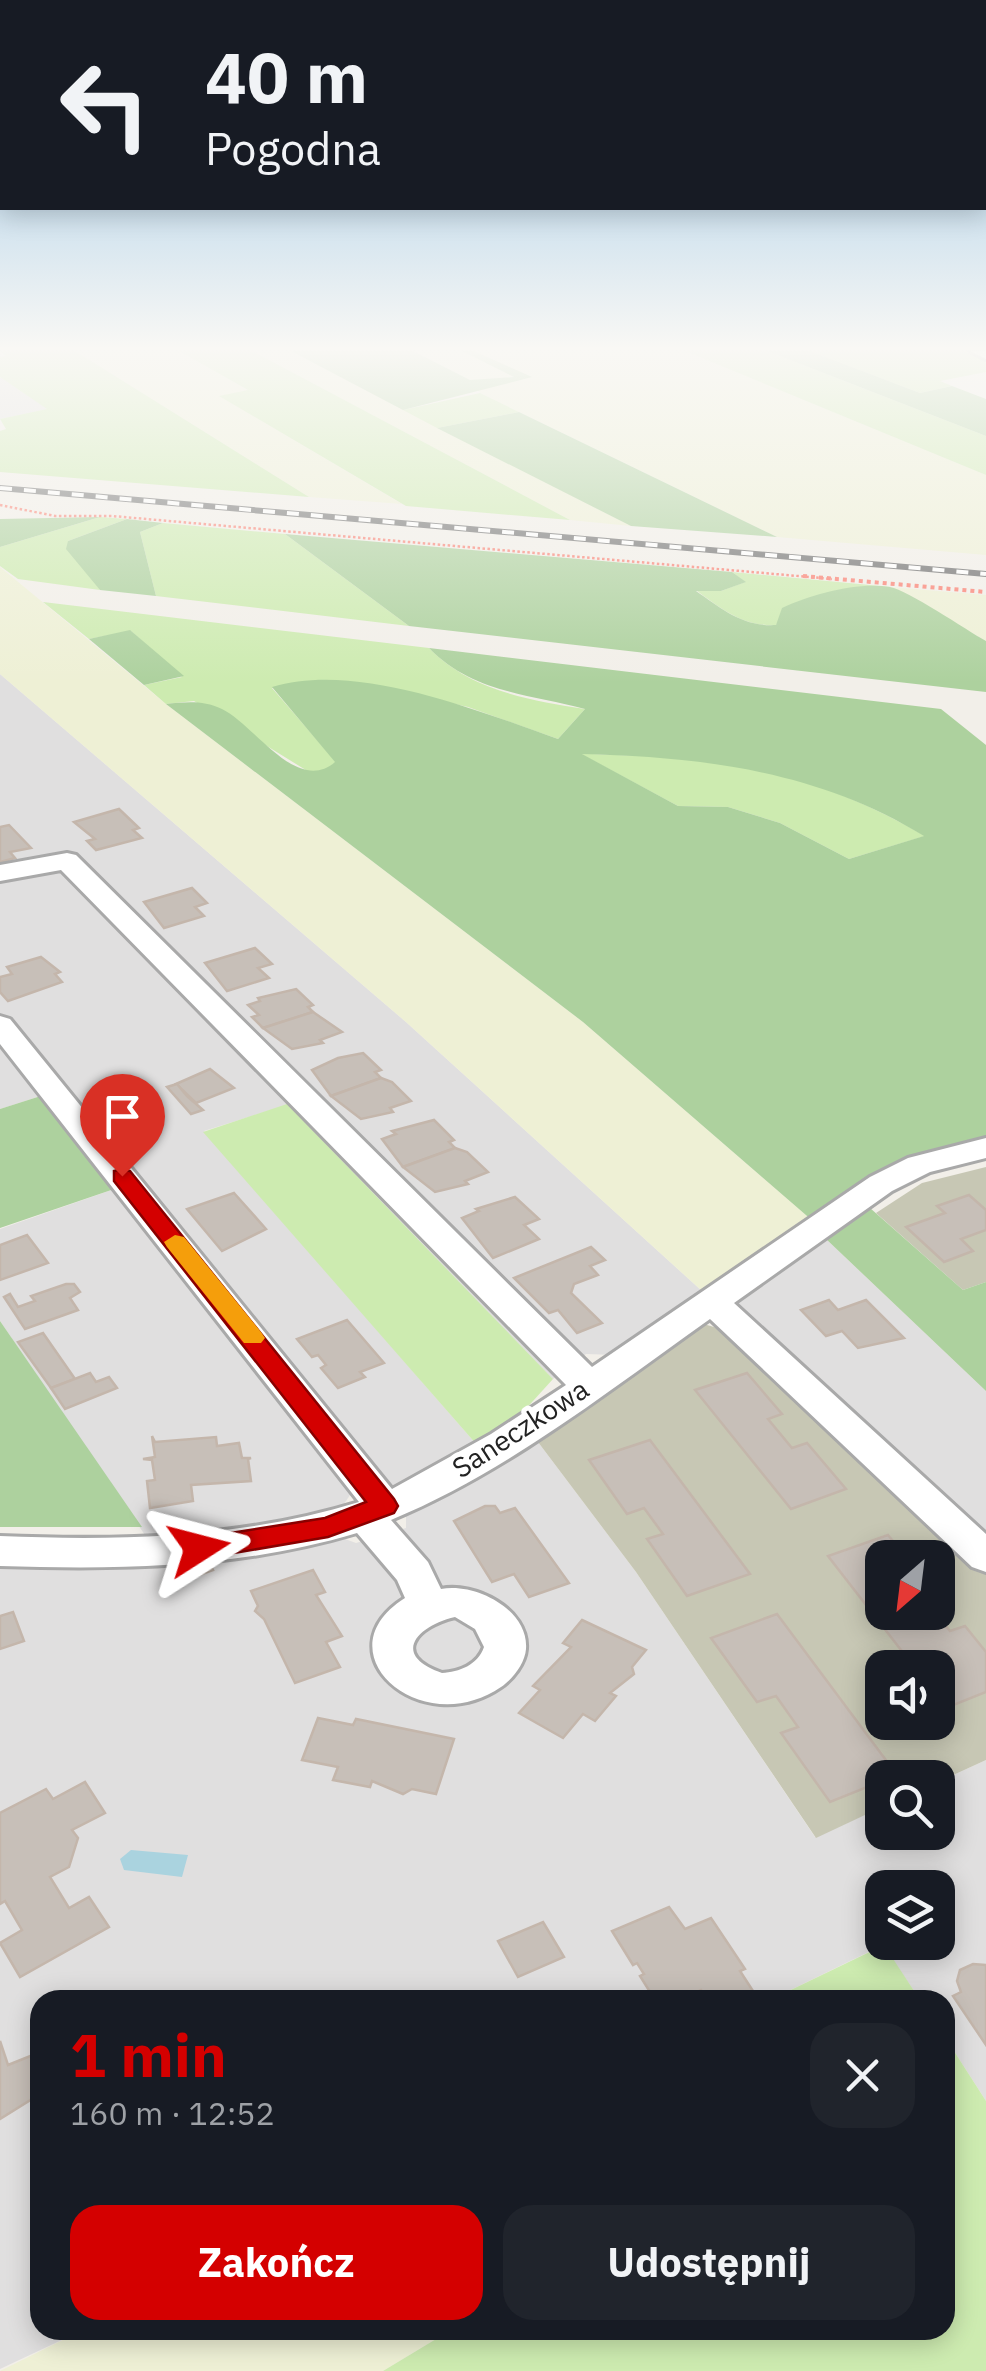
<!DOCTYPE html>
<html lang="pl">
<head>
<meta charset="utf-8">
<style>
  :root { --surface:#171b24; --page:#20242c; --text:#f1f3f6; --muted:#9ea1a6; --accent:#d40000 }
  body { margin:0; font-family:"IBM Plex Sans",sans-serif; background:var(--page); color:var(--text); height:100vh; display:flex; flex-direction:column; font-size:38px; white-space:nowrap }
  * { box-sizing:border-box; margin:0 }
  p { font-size:32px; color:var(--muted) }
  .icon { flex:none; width:55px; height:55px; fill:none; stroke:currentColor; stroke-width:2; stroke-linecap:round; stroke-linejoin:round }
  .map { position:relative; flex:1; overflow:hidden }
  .drawer { position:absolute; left:30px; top:1990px; width:925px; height:350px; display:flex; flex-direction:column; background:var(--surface); border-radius:30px; box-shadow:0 5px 25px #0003 }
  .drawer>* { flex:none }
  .top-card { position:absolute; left:0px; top:0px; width:988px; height:210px; box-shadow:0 5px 25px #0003; background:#171b24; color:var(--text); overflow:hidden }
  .needle { width:65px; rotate:208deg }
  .fabs { position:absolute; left:865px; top:1540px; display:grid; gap:20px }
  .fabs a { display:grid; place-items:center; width:90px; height:90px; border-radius:20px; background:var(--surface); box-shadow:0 5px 25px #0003; font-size:50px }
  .pin { position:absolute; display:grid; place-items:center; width:85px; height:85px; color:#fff; margin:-102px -42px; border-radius:50% 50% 50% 0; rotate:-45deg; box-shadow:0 0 10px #0007 }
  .pin .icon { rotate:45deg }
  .me { position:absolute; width:110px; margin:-55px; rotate:81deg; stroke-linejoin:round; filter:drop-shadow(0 0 8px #0008) }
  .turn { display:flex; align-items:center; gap:35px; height:210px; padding:0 40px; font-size:45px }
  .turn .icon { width:130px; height:130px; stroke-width:2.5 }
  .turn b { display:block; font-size:70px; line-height:85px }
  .round { display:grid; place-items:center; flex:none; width:105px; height:105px; border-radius:30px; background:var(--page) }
  .head { display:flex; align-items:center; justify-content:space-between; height:170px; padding:0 40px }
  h1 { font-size:60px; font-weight:700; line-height:75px; color:var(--accent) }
  .action { display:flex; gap:20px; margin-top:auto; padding:20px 40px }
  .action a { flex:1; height:115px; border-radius:30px; background:var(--accent); color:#fff; font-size:40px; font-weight:700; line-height:115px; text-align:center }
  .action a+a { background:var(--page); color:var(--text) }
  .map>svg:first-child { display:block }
</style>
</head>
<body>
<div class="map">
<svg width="986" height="2371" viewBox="0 0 986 2371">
  <rect width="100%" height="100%" fill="#f2efe9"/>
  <g fill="#e0dfdf" fill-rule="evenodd">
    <path d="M0 377 49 409 0 419Z"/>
    <path d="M0 674 406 1022 702 1291 615 1355 586 1354 553 1379 287 1105 204 1131 477 1445 390 1488 0 1015Z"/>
    <path d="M0 1036 47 1094 0 1109Z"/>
    <path d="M120 1187 358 1483 338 1513 149 1541 0 1321V1229Z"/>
    <path d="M825 1238 986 1391V1547L729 1309Z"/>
    <path d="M538 1442 636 1572 815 1837 882 1807V1832H938V1782L986 1760V2101L945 2037V2000H920L883 1945 770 2000H40V2330H83L0 2369V1562L112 1567 170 1563 334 1535 356 1543 406 1528V1506ZM882 1888H938V1942H882Z"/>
  </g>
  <g fill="#c7c7b4" fill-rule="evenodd">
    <path d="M986 1167V1282L963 1290 876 1213 922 1183Z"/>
    <path d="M700 1323 728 1331 986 1569V1760L938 1782V1778H882V1807L816 1838 636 1572 538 1442ZM882 1558H938V1612H882ZM882 1668H938V1722H882Z"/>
  </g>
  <g fill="#eef0d5">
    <path d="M75 351H179L249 391 221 397 402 504 309 497Z"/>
    <path d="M252 351H291L631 526 570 520Z"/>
    <path d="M413 351H462L515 376 489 382 470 380Z"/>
    <path d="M474 351H685L986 475V555L777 537 480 393 476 388 530 377Z"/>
    <path d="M0 567 166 704 583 1022 814 1222 702 1291 406 1022 0 674Z"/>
    <path d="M891 587 986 595V641Z"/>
    <path d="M83 2330H451L383 2371H0Z"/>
  </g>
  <g fill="#cdebb0">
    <path d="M0 351H75L309 497 0 472V431L6 429 0 419 47 409 0 377V357L6 356Z"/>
    <path d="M179 351H252L570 520 406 506 219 396 248 390Z"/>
    <path d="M685 351H767L986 436V475Z"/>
    <path d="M810 351H970L986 357V372L940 381 952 386 920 393Z"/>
    <path d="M480 393 519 412 437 428 403 410Z"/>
    <path d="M100 517 127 519 68 541 100 590 18 579 0 566V547Z"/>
    <path d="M163 523 285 534 409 626 156 596 140 532Z"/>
    <path d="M732 572 891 587 868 589 781 617 776 625C742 627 721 608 694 589L721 591 745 582Z"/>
    <path d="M43 602 429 648C471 691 529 700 585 709L558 739 468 707 370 685 272 688 336 762 324 771 309 772 194 701 166 704 144 685 182 677 131 631 89 639Z"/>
    <path d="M579 753C613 756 645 755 679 757 766 763 850 792 925 836L849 859 780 823 728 807 678 806Z"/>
    <path d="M287 1104 553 1379 513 1423 477 1445 203 1132Z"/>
    <path d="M884 1945 920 2000H770Z"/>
    <path d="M945 2037 986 2101V2371H383L451 2330H945Z"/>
  </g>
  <g fill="#add19e" fill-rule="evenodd">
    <path d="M291 351H413L470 380 514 377 462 351H474L532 377 403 410Z"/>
    <path d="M767 351H810L920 393 952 386 986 399V436Z"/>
    <path d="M519 412 777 537 631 526 437 428Z"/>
    <path d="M100 517 0 547V519Z"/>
    <path d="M127 519 163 523 140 532 156 596 100 590 66 549 68 541Z"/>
    <path d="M285 534 732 572 746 582 721 591H696C722 609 743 627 776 625L782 608C813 594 856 582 890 587 908 590 966 630 986 641V692L409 626Z"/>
    <path d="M130 630 184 676 144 685 89 639Z"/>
    <path d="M429 648 941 709 986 745V1141L814 1222 583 1022 166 704C186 702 203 700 222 709 255 725 297 795 335 762L272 687C356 661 476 710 558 739L585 709C529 694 473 693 429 648ZM582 754C703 757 818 771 924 836L849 859 780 823 728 807 678 806Z"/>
    <path d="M47 1094 120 1187 0 1228V1109Z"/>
    <path d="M870 1208 963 1290 986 1282V1391L825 1238Z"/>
    <path d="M0 1321 142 1527H0Z"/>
  </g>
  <path fill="#aad3df" d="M131 1850 188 1855 182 1877 124 1870 120 1859Z"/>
  <g fill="#c7bfb8" stroke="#c4b6ab" stroke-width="2.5">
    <path d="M119 809 139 828 133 830 142 838 96 850 87 841 95 839 74 822Z"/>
    <path d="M9 825 31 848 10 852 15 858 0 862V827Z"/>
    <path d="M192 888 207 903 195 907 204 916 164 928 144 902Z"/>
    <path d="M255 948 272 964 258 968 269 978 227 991 205 963Z"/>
    <path d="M41 957 60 972 55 974 62 982 8 1001 0 992V977L12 974 7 967Z"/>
    <path d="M296 989 313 1005 308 1007 313 1012 263 1028 252 1017 259 1015 248 1005 260 1001 258 998Z"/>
    <path d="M313 1012 342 1032 320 1040 323 1043 292 1049 263 1028Z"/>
    <path d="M363 1053 381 1070 375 1072 381 1078 331 1096 312 1070 338 1058Z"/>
    <path d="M210 1069 234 1088 196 1103 176 1084Z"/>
    <path d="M381 1078 392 1082 411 1101 390 1108 393 1112 361 1119 331 1096Z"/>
    <path d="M177 1084 187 1096 203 1110 191 1114 167 1087Z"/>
    <path d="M434 1120 454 1140 449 1142 455 1148 403 1167 382 1139 396 1134 392 1131Z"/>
    <path d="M455 1148 467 1152 488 1172 465 1181 468 1184 435 1192 403 1167Z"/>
    <path d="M234 1193 266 1229 222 1251 187 1209Z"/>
    <path d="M969 1195 986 1210V1230L961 1239 973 1251 944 1262 906 1227 945 1213 937 1206Z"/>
    <path d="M515 1197 539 1219 524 1225 539 1239 493 1258 462 1218 479 1211 476 1209Z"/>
    <path d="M27 1235 48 1263 0 1280V1245Z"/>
    <path d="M591 1247 605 1260 590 1266 598 1275 574 1284 571 1293 602 1323 577 1333 558 1310 549 1313 514 1278Z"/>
    <path d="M66 1284H74L80 1292 70 1298 78 1310 25 1329 4 1297 10 1294 18 1307 35 1301 31 1296Z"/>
    <path d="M829 1300 838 1310 866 1300 904 1338 858 1348 842 1331 826 1336 801 1310Z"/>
    <path d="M347 1320 384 1363 360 1372 365 1377 338 1388 321 1368 326 1365 318 1355 312 1357 297 1339Z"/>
    <path d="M43 1333 75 1379 51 1388 18 1342Z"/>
    <path d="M90 1373 96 1382 109 1377 117 1388 65 1409 51 1388Z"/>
    <path d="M747 1373 782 1414 768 1419 792 1448 807 1443 846 1489 791 1509 695 1390Z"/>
    <path d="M152 1436 155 1442 216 1437 217 1446 239 1443 242 1458H251L248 1459 251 1481 191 1485 193 1501 150 1508 147 1481 155 1480 152 1460 143 1459 155 1457Z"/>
    <path d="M650 1440 750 1574 687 1596 647 1539 663 1534 644 1508 627 1514 589 1460Z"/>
    <path d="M485 1506H495L500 1513 515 1508 569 1583 529 1597 514 1574 492 1582 454 1521Z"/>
    <path d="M888 1535 907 1558H882V1612H934L950 1631 965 1626 986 1652V1692L946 1708 938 1697V1668H915L828 1556Z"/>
    <path d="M207 1559 213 1570 185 1580 179 1568Z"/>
    <path d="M313 1570 325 1592 316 1595 342 1636 326 1642 340 1667 295 1683 264 1619 255 1611 258 1606 251 1591Z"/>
    <path d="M13 1612 24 1641 0 1649V1616Z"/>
    <path d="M777 1614 897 1775 830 1802 781 1733 798 1727 776 1696 757 1702 711 1638Z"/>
    <path d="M582 1620 646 1650 632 1667 634 1674 610 1693 616 1696 595 1721 583 1714 563 1738 519 1713 540 1690 533 1686 571 1647 563 1643Z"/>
    <path d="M318 1718 353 1725 356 1719 454 1739 436 1794 412 1789 403 1794 372 1781 370 1787 333 1780 338 1767 302 1760Z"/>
    <path d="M85 1782 105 1813 72 1830 78 1838 69 1867 50 1877 69 1908 89 1897 109 1927 20 1977 0 1943 22 1930 5 1901 0 1904V1813L46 1789 53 1799Z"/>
    <path d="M669 1907 685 1929 711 1918 745 1969 740 1971 753 1991 734 2000H707L701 1990 679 2000H655L640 1976 644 1974 637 1963 633 1965 612 1931Z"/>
    <path d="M543 1922 564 1957 518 1977 498 1941Z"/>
    <path d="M973 1964 986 1965V2045L953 1996 961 1992 957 1981 960 1970Z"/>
    <path d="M40 2039V2094L0 2119V2041L8 2065 38 2053 34 2042Z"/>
  </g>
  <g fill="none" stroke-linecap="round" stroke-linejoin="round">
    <g stroke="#a9a9a9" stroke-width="6">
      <g id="minor">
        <path d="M970 351H986V359Z"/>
        <path d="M67 853 76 855 592 1367 870 1177 908 1158 986 1138V1158L930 1172 892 1191 734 1303 986 1534V1572L972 1567 710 1319C608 1391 507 1472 391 1520L428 1562 441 1589C474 1582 529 1609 526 1649 525 1663 513 1679 501 1687 421 1742 319 1652 405 1598L397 1580 357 1533C240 1568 121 1570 0 1566V1536C122 1541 242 1538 359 1502L0 1044V1016L10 1019 392 1489 491 1434 566 1385 61 870 0 881V865ZM455 1617 475 1629 484 1647C478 1665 459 1672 442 1673 390 1655 417 1626 455 1617Z"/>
      </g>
    </g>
    <path stroke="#fa8072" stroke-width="2.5" stroke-dasharray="2.5 2.5" stroke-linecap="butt" d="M0 505 55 516H112L832 579"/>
    <path stroke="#fa8072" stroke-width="4" stroke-dasharray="4 4" stroke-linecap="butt" d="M803 576 986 592"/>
    <use href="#minor" fill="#fff" fill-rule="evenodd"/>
    <g stroke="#707070" stroke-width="6">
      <path id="rail" d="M0 488 986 574"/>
    </g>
    <use href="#rail" stroke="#fff" stroke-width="4" stroke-dasharray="12" stroke-linecap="butt"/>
  </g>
  <linearGradient id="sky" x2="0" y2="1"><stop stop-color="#8fc0e4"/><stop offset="0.51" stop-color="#f9f8f5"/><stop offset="1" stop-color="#f9f8f5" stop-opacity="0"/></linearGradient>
  <rect width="986" height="683" fill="url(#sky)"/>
  <path fill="#d40000" stroke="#8a0000" stroke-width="2.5" d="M122 1169 130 1171 394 1499 398 1506 394 1513 328 1537 199 1559 189 1556 185 1548 199 1538 325 1518 366 1502 114 1181V1171Z"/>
  <path fill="#f59e0b" d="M175 1235 184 1237 261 1332 265 1338 261 1343H244L167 1247 164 1242Z"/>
  <g text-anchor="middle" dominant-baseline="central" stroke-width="10" stroke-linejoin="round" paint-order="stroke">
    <g font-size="28" fill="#222" stroke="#fff">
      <text transform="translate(520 1428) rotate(-33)">Saneczkowa</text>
    </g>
  </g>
</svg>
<div class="fabs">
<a><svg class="needle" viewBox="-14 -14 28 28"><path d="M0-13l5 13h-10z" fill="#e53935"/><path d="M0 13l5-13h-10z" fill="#9ea1a6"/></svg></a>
<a><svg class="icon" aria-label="sound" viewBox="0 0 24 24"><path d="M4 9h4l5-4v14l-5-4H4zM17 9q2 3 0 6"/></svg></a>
<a><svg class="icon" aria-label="search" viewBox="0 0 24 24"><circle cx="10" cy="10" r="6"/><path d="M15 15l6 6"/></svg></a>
<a><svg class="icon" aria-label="layers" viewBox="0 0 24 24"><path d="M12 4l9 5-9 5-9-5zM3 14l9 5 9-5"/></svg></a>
</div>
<div class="pin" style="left:122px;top:1176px;background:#d93025"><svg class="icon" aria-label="arrive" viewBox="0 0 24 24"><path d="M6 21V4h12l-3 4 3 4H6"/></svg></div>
<svg class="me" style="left:199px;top:1548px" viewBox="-20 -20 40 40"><path d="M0-17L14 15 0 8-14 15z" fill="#d40000" stroke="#fff" stroke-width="4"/></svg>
<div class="top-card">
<div class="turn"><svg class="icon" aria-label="left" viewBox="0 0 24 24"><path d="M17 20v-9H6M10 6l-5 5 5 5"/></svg><div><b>40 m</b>Pogodna</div></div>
</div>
<section class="drawer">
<div class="head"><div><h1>1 min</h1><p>160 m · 12:52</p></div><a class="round"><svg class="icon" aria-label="close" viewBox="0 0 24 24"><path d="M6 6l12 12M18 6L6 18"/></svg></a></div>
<div class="action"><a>Zakończ</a><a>Udostępnij</a></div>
</section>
</div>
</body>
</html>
